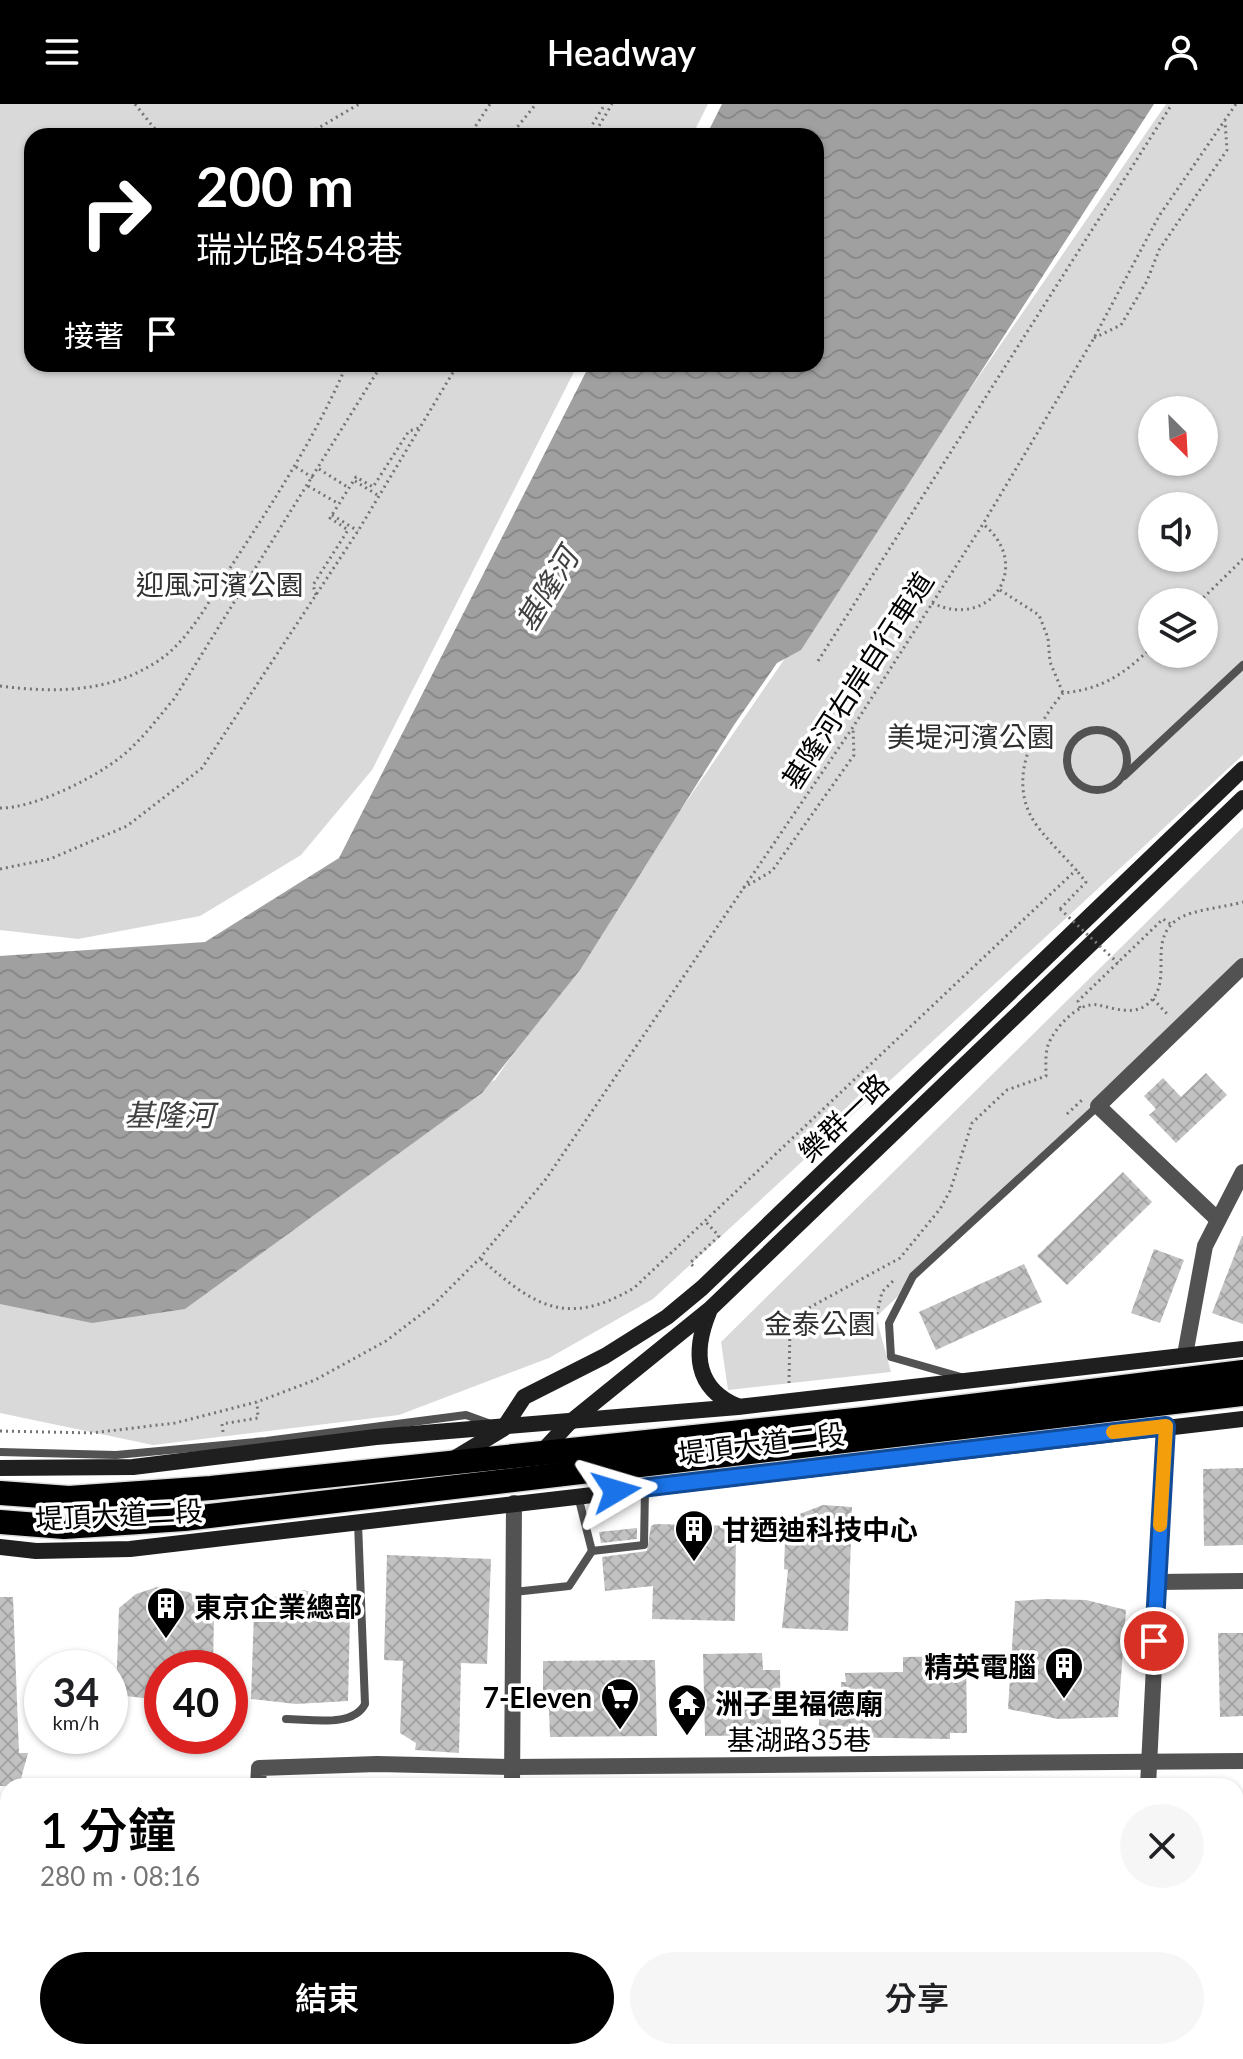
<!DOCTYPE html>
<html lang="zh-TW">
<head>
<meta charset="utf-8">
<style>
  :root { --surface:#fff; --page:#f6f6f6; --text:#202124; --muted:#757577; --accent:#000 }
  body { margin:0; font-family:Lato,"Noto Sans TC",sans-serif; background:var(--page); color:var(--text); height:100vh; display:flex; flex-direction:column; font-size:30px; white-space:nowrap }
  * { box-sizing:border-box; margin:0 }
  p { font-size:26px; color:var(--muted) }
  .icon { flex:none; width:44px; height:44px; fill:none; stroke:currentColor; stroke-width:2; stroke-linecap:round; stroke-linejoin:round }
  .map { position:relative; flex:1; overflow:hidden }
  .panel { position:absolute; left:0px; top:1674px; width:1244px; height:282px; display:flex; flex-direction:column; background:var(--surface); border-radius:24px 24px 0 0; box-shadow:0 2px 6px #0004 }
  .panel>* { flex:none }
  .hud { position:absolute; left:24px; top:24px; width:800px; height:244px; border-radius:24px; box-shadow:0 2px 6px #0004; background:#000; color:#fff; overflow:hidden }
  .needle { width:52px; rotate:156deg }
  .controls { position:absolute; left:1138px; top:292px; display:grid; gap:16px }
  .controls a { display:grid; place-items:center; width:80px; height:80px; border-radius:50%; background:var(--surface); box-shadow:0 2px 6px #0004; font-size:40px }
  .speed { position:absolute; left:24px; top:1546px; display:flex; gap:16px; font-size:40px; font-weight:700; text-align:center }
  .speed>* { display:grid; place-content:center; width:104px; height:104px; border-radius:50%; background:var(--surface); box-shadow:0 2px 6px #0004; line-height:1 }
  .speed small { font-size:20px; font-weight:400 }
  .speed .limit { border:12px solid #d22; background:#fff; color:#111 }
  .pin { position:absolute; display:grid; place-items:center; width:68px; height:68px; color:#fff; margin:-34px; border:4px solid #fff; border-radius:50%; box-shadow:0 2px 8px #0007 }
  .me { position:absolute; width:88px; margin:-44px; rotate:83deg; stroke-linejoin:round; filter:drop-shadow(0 0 6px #0008) }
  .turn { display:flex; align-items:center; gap:28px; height:168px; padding:0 40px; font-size:36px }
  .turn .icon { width:104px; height:104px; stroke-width:2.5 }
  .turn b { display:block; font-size:56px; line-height:68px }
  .then { display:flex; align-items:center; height:76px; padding:0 40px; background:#0003; gap:16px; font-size:30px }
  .round { display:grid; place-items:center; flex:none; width:84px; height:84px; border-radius:42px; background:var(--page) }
  .headline { display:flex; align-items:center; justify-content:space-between; height:136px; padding:0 40px }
  h1 { font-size:48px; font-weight:600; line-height:60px; color:var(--accent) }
  .primary-button { display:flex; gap:16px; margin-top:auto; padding:16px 40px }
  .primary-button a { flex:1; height:92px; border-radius:48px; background:var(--accent); color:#fff; font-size:32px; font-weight:600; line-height:92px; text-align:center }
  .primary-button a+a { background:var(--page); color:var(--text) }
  header { display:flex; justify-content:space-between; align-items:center; height:104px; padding:0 40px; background:var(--accent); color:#fff; font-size:36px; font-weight:600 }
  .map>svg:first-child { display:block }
</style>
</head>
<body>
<header><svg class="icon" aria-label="menu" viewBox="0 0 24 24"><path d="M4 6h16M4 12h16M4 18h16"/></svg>Headway<svg class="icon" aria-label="person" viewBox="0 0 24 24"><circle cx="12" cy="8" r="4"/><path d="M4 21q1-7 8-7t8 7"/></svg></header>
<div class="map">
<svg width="1243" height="1955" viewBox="0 0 1243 1955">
  <defs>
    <pattern id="water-waves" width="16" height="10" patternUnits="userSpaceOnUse" patternTransform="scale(2)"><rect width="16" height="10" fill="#a0a0a0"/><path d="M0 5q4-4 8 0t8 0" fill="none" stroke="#888"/></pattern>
    <pattern id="building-cross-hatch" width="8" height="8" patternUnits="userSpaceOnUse" patternTransform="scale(2)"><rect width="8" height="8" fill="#c2c2c2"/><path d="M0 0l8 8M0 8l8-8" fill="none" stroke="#a5a5a5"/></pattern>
  </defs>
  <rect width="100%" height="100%" fill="#fff"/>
  <g fill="#d9d9d9" fill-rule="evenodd">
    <path d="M0 0H708L692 32H32V260H578L372 666 301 751 200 812 78 835 0 826Z"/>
    <path d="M1166 0H1243V651L653 1195 549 1254 399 1311 153 1341 0 1309V1187L495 976ZM1152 306H1204V358H1152ZM1152 402H1204V454H1152ZM1152 498H1204V550H1152Z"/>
    <path d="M1243 723V865L876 1213 891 1268 728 1286 721 1238Z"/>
    <path d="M701 1948H939L936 1955 893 1948 892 1955H701Z"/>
  </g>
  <path fill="url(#water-waves)" d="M722 0H1154L801 546 777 559 734 621 580 866 482 989 185 1205 92 1219 0 1200V852L205 838 339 754 590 260H816V32H706Z"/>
  <g fill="url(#building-cross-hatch)">
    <path d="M1206 969 1227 991 1176 1039 1149 1011 1156 1005 1144 992 1163 974 1181 993Z"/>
    <path d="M1123 1068 1152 1098 1067 1181 1037 1152Z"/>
    <path d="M1242 1132H1243V1220L1212 1209Z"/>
    <path d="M1154 1145 1184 1156 1160 1219 1131 1209Z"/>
    <path d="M1024 1160 1042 1198 936 1246 919 1208Z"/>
    <path d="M1243 1364V1441L1204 1442 1203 1365Z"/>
    <path d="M823 1401 852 1403 848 1527 782 1524 788 1466 784 1465 785 1436 797 1411Z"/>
    <path d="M655 1420 736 1422 735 1517 652 1515 653 1482 605 1487 602 1453 647 1447 651 1422Z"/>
    <path d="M637 1424V1435L601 1439 599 1428Z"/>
    <path d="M387 1451 491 1455 487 1560 461 1559 459 1649 415 1646 416 1639 400 1629 403 1557 384 1556Z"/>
    <path d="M157 1483 189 1488 214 1508 213 1564H162V1596L116 1591 119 1504 136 1490Z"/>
    <path d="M303 1486 324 1491 350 1512 348 1597 296 1600 251 1595 254 1508 271 1494Z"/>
    <path d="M0 1493H13L19 1649H28L19 1682H0Z"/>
    <path d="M1044 1495 1086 1496 1126 1506 1118 1613 1058 1615 1008 1605 1015 1497Z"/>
    <path d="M1218 1529H1243V1612L1220 1613Z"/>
    <path d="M762 1549 763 1566H780L781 1631 705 1632 703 1550Z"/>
    <path d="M966 1552 967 1629H950V1635L835 1633V1645H819V1605L841 1604V1578H846L845 1569 903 1568V1553Z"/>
    <path d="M655 1556 657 1632 550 1633 549 1605H543V1557Z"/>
  </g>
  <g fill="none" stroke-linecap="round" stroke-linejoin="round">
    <g stroke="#dbdbdb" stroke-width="27">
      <g id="highway">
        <path d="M0 1389 69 1394 211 1384 865 1315 1243 1268"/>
        <path d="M0 1418 64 1423 184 1415 1243 1290"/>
      </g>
    </g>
    <g stroke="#747474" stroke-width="3" stroke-dasharray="2 4" stroke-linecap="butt">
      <path d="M135 0 154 24 176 32"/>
      <path d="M154 24 155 32"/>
      <path d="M305 32 359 0"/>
      <path d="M469 32 490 0"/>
      <path d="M510 32 536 0"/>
      <path d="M593 32 612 0"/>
      <path d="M593 32 592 21 605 0"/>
      <path d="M1094 234 1121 221 1147 177 1159 146 1227 46 1225 17"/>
      <path d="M296 363 313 374"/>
      <path d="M319 365 349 384"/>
      <path d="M355 377 379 392"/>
      <path d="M308 382 339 400"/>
      <path d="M332 411 358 427"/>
      <path d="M1000 486 1039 511 1048 534 1050 558 1063 589"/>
      <path d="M316 491 313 481 348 426 330 414 356 373 373 383 409 327 419 324"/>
      <path d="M1199 498 1243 455"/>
      <path d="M932 499C991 527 1034 461 983 420"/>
      <path d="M818 557 1172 0"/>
      <path d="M0 582C56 589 109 589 158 557 191 535 211 493 232 461 275 395 316 332 347 260"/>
      <path d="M0 704C35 705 109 668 133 642 148 628 160 611 174 595L382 260"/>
      <path d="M0 765 50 755 127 722 202 664 358 427 458 260"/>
      <path d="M743 784 772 767 854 651 853 623"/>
      <path d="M1060 805 1086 778 1077 767"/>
      <path d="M1153 895 1169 912"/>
      <path d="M1080 904 1078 897 1163 815 1172 821"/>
      <path d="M1067 1010 1082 996"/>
      <path d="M481 1155C535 1203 567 1223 634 1184L1076 766C1063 751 1047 736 1035 719 1006 675 1034 624 1063 589 1103 585 1124 570 1152 543"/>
      <path d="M693 1162 690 1159 719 1132 705 1117"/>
      <path d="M877 1210 882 1188 894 1176"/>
      <path d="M789 1279 790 1221 803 1207 900 1154 940 1105 950 1087 972 1019 1007 986 1046 972C1046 962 1045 951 1048 941 1054 925 1078 897 1098 901 1114 904 1135 913 1150 898 1174 874 1146 837 1178 815 1191 806 1226 803 1243 798"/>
      <path d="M0 1327 92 1329 175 1319 257 1298 315 1276 386 1237 432 1202 480 1154 546 1075 853 623 983 420 1094 234 1159 112 1236 0"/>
      <path d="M223 1328 222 1320 258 1314 257 1298"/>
      <path d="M722 1948 726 1955"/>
      <path d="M936 1955 937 1948"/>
    </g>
    <g stroke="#525252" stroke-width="8">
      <circle cx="1097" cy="656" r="30"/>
      <path d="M1124 672 1243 561"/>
      <path d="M961 1273 891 1253 889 1219 913 1172 1098 1002"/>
      <path d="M0 1348 116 1351 266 1337 466 1311 488 1319"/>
      <path d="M578 1392 592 1447 644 1441 645 1384"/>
      <path d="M514 1488 569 1482 592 1447"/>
      <path d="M286 1615C310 1615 353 1624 365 1600L358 1419"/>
    </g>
    <g stroke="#525252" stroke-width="16">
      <path d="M1218 1116 1098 1002 1243 862"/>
      <path d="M1185 1251 1205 1142 1243 1068"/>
      <path d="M1157 1478 1243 1477"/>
      <path d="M258 1682 259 1664 377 1660 512 1663 1243 1657"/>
      <path d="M512 1682 514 1399"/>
      <path d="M1148 1682 1166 1322"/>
      <path d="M508 1955 509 1948"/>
      <path d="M1129 1955 1130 1948"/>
    </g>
    <g stroke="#1f1f1f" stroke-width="16">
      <path d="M709 1208C693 1247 694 1284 737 1302"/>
      <path d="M540 1350 568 1320 710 1205 1243 694"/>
      <path d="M455 1354 503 1325 524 1293 605 1252 667 1213 702 1184 1243 665"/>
      <path d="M0 1364 133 1363 376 1333 738 1303 1243 1245"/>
      <path d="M0 1443 36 1447 130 1445 1243 1315"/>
      <path d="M0 1849 8 1850"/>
      <path d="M1236 1895H1243"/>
    </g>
    <use href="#highway" stroke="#000" stroke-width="24"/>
    <path stroke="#747474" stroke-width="3" stroke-dasharray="2 4" stroke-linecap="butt" d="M1060 805 1118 859"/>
  </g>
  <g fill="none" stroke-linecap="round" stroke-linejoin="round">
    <g stroke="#114b97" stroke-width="20">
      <path id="route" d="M616 1387 1166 1322 1154 1537"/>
    </g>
    <use href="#route" stroke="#1a73e8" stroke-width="14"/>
    <path stroke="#f59e0b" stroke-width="14" d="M1113 1328 1166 1322 1160 1421"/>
  </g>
  <defs>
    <g id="building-pin" transform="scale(2)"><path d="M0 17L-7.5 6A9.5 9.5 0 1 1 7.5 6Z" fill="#000" stroke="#fff"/><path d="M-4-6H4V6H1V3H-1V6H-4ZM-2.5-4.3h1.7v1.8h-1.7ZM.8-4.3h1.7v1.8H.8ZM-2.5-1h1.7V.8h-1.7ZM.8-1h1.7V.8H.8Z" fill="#fff"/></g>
    <g id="supermarket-pin" transform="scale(2)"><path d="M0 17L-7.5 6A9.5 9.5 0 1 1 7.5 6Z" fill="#000" stroke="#fff"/><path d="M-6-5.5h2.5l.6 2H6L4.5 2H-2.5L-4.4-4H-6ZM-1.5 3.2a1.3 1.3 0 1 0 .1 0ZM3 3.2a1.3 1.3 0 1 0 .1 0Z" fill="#fff"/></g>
    <g id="temple-pin" transform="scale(2)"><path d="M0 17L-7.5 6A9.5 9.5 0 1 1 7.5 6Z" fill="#000" stroke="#fff"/><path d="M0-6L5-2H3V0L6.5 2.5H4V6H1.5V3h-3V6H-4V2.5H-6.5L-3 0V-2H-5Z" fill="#fff"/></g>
  </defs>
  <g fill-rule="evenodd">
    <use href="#building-pin" x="694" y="1425"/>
    <use href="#building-pin" x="166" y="1502"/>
    <use href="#building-pin" x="1064" y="1562"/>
    <use href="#supermarket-pin" x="620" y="1593"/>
    <use href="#temple-pin" x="687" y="1599"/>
  </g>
  <g text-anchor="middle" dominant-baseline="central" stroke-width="7" stroke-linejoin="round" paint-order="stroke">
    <g font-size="28" fill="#303030" stroke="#fff">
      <text x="220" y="480">迎風河濱公園</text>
      <text x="971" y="632">美堤河濱公園</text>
      <text x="820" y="1219">金泰公園</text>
    </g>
    <g font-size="28" fill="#000" stroke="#fff">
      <text transform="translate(857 576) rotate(-57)">基隆河右岸自行車道</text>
      <text transform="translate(843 1013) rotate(-44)">樂群一路</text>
      <text transform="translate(761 1339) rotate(-7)">堤頂大道二段</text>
      <text transform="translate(119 1410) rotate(-3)">堤頂大道二段</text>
      <text x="799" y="1635">基湖路35巷</text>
    </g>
    <g font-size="28" font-weight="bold" fill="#000" stroke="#fff" text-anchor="start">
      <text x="722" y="1425">甘迺迪科技中心</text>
      <text x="194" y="1502">東京企業總部</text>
      <text x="1036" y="1562" text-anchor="end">精英電腦</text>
      <text x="592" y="1593" text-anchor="end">7-Eleven</text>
      <text x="715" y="1599">洲子里福德廟</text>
    </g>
    <g font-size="30" font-style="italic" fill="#414141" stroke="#fff">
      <text transform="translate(546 485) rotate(-59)">基隆河</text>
      <text x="169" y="1010">基隆河</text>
    </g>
  </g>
</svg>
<div class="controls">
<a><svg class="needle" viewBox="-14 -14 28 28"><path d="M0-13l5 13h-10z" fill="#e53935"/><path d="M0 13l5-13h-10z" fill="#757577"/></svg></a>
<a><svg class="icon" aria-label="sound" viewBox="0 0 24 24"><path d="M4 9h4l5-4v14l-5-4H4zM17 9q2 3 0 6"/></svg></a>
<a><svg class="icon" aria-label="layers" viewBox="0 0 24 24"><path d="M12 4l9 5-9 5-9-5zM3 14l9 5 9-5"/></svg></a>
</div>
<div class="speed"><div>34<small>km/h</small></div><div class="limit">40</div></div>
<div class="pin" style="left:1154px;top:1537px;background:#d93025"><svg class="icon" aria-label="arrive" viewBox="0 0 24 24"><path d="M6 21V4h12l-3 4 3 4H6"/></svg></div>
<svg class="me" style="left:616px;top:1387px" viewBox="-20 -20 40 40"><path d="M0-17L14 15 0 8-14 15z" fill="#1a73e8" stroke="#fff" stroke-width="4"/></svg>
<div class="hud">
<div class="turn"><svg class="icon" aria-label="right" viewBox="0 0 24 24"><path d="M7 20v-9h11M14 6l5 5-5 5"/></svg><div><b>200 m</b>瑞光路548巷</div></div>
<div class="then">接著<svg class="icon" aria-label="arrive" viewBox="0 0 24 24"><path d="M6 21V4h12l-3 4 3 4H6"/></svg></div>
</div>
<section class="panel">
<div class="headline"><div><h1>1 分鐘</h1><p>280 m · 08:16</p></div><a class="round"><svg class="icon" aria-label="close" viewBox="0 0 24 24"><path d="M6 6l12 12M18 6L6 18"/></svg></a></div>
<div class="primary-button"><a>結束</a><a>分享</a></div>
</section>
</div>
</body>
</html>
